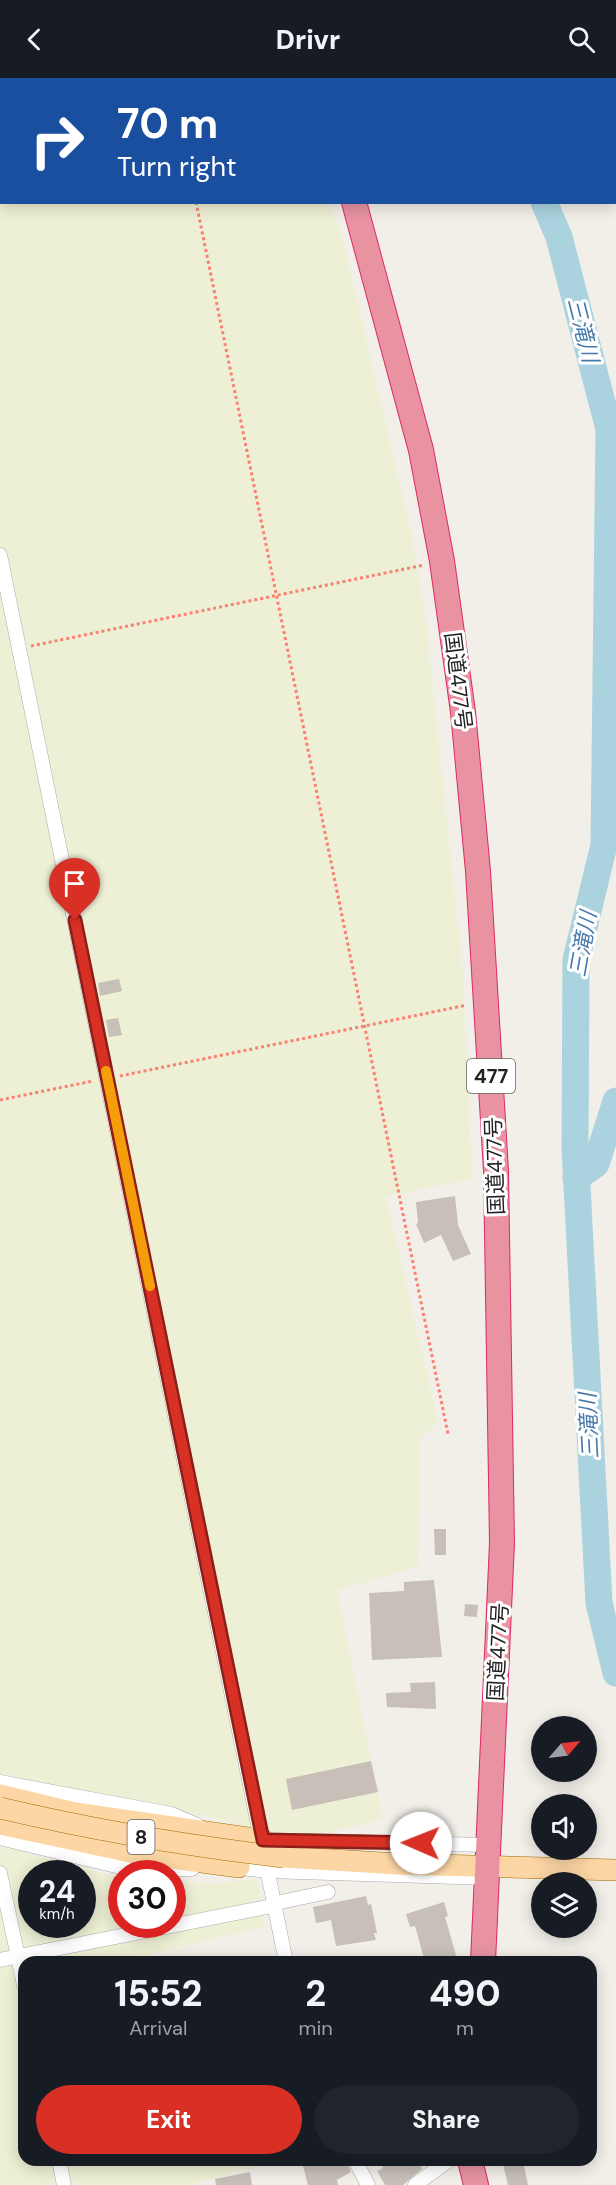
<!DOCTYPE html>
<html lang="en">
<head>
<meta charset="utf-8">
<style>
  :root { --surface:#171b24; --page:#20242c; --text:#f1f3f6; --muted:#9ea1a6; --accent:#d93025 }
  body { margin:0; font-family:"DM Sans","Noto Sans JP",sans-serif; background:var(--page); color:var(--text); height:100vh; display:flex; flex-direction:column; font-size:22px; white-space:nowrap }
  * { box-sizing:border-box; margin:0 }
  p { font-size:20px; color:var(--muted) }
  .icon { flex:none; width:33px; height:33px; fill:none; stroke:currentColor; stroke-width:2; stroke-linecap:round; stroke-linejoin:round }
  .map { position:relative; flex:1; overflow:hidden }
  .drawer { position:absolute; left:18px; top:1878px; width:579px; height:210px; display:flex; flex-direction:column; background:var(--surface); border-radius:18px; box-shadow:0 3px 15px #0003 }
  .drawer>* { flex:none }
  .banner { position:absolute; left:0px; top:0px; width:616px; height:126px; box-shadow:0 3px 15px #0003; background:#1a4fa0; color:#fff; overflow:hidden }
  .needle { width:39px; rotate:62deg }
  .controls { position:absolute; left:531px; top:1638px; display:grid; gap:12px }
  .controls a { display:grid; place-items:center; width:66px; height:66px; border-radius:50%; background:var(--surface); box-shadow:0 3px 15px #0003; font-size:30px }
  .speed { position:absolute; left:18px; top:1782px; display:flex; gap:12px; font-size:30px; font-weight:700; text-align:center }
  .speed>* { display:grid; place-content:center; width:78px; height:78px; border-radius:50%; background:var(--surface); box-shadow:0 3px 15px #0003; line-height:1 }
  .speed small { font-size:15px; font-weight:400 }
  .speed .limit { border:9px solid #d22; background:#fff; color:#111 }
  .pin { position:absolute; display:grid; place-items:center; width:51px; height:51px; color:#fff; margin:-62px -26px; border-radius:50% 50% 50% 0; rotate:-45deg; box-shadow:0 0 6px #0007 }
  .pin .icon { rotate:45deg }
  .me { position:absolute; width:66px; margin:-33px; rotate:271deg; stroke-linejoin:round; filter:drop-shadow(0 0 4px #0008) }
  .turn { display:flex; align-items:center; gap:21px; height:126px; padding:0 18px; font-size:27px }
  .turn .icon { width:78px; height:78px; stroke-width:2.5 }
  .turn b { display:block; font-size:42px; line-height:51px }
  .eta { display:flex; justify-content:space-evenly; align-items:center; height:102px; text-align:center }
  .eta b { font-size:36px; font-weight:800; line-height:42px }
  .button { display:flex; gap:12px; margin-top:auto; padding:12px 18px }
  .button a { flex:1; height:69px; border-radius:36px; background:var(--accent); color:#fff; font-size:24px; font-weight:800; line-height:69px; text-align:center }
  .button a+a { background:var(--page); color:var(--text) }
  header { display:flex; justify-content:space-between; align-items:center; height:78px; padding:0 18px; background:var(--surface); font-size:27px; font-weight:800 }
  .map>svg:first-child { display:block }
</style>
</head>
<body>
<header><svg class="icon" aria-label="back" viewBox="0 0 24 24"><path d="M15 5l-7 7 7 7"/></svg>Drivr<svg class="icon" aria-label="search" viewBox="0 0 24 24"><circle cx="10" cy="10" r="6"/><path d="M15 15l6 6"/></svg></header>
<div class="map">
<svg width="616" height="2107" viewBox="0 0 616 2107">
  <rect width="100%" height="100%" fill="#f2efe9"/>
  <g fill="#eef0d5" fill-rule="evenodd">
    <path d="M0 0 166 1 2 2V124L330 125 342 157 411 454 426 542 463 895 472 1100 386 1119 438 1343 419 1361 418 1488 337 1513 383 1742 289 1762 219 1741 0 1696Z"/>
    <path d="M0 1768 121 1800 122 1846H172L173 1804 219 1805 257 1801 264 1849 146 1877 147 1884H24V2082H283L190 2107H75L73 2102 52 2107H0ZM32 1796H82V1846H32Z"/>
  </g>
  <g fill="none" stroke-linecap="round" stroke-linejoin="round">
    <path stroke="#aad3df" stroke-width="4.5" d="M604 334 616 326"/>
    <g stroke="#aad3df" stroke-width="27">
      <path d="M491 0 492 2"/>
      <path d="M544 124 559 159 609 351 604 767 576 882 575 1070 599 1525 616 1595"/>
      <path d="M576 1100 596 1086 616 1023"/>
    </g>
  </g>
  <g fill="#c7bfb8">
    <path d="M119 901 122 913 100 918 98 905Z"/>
    <path d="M118 940 122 957 109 959 106 942Z"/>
    <path d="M455 1118 458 1147 471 1176 453 1183 441 1157 424 1165 416 1146 418 1145 416 1124Z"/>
    <path d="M434 1451H446V1477H435Z"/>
    <path d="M434 1502 442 1579 372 1582 369 1515 404 1513V1504Z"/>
    <path d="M465 1526 478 1527 477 1539 464 1538Z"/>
    <path d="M435 1604 436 1631 387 1629 386 1615 411 1614 410 1605Z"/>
    <path d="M371 1683 378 1714 292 1732 286 1701Z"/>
    <path d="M366 1818 368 1827 371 1826 377 1855H374L376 1862 336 1868 331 1842 316 1845 313 1829Z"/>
    <path d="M444 1824 448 1838 445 1839 458 1884H425L415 1848 410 1849 406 1836Z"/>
    <path d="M305 2082H346L351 2094 337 2102 338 2107H308L303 2088H306Z"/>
    <path d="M379 2082H417L422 2091 403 2107H385L377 2093 383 2090Z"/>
    <path d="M523 2082 528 2107H508L503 2086Z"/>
    <path d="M250 2094 252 2107H216L215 2101Z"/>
  </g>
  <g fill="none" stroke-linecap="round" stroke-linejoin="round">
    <g stroke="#a9a9a9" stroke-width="15">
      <g id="street">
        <path d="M0 477 286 1884"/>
        <path d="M0 1704 171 1736 197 1747"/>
        <path d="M0 1760 133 1792 192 1791"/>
        <path d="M263 1762 489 1767"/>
        <path d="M232 1789 268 1793 488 1800"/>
        <path d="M0 1795 24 1907"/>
        <path d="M276 1825 328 1814"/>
        <path d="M0 1882 277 1827"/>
        <path d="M59 2082 64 2107"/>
        <path d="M355 2082 368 2107"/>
        <path d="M415 2107 449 2082"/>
      </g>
    </g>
    <g stroke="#a06b00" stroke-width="22">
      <g id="primary">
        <path d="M0 1717 75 1735 263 1762"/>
        <path d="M0 1746 135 1775 239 1789"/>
        <path d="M283 1779 399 1786 616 1792"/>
      </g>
    </g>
    <g stroke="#dc2a67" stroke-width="26">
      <g id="highway">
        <path d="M312 0 313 2"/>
        <path d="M354 124 421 372 442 483 463 634 478 793 496 1093 502 1465 483 1884"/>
        <path d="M470 2082 476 2107"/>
      </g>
    </g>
    <g stroke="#fa8072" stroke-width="3" stroke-dasharray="3 3" stroke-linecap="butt">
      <path d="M171 0V2"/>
      <path d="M0 99 2 98"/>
      <path d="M196 124 448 1356"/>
      <path d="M31 568 424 487"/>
      <path d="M120 998 467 927"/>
      <path d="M0 1022 93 1003"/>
    </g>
    <use href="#street" stroke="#fff" stroke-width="14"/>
    <use href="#primary" stroke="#fcd6a4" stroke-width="21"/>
    <use href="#highway" stroke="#e892a2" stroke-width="24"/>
    <g stroke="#a06b00" stroke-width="22" stroke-linecap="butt">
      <path id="primary-bridge" d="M0 1730C93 1752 188 1768 283 1779"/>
    </g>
    <use href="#primary-bridge" stroke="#fcd6a4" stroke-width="21"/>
  </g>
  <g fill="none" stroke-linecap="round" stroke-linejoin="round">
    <g stroke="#8d1f18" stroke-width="15">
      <path id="route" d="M75 842 263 1762 421 1765"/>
    </g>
    <use href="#route" stroke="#d93025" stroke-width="10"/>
    <path stroke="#f59e0b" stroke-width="10" d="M106 993 150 1208"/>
  </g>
  <g text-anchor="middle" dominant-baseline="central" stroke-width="6" stroke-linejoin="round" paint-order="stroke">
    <g fill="#fff" stroke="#646464" stroke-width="1.5">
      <rect x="467" y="981" width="48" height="34" rx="4.5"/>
      <rect x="127.5" y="1742" width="27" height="34" rx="4.5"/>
    </g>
    <g font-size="20" font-weight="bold" fill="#222">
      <text x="491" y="998">477</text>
      <text x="141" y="1759">8</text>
    </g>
    <g font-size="21" fill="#222" stroke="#fff">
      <text transform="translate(458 603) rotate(83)">国道477号</text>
      <text transform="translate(495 1088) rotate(-92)">国道477号</text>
      <text transform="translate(498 1574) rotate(-87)">国道477号</text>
    </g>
    <g font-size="22" font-style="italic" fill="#4a7aab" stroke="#fff">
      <text transform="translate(583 252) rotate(76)">三滝川</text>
      <text transform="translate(583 866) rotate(-80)">三滝川</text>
      <text transform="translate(589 1348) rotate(-93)">三滝川</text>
    </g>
  </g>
</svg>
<div class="controls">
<a><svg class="needle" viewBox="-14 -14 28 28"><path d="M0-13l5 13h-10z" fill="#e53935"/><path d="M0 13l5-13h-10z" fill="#9ea1a6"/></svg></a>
<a><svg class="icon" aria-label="sound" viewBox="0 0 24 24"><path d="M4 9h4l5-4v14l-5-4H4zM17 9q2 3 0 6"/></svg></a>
<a><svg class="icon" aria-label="layers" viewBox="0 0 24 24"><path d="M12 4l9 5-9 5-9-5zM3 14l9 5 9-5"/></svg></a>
</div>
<div class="speed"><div>24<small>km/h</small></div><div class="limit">30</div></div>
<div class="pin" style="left:75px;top:842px;background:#d93025"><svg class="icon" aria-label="arrive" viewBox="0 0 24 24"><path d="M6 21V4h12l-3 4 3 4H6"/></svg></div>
<svg class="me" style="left:421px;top:1765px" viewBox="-20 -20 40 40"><circle r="19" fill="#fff"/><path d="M0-13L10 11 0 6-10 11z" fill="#d93025"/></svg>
<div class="banner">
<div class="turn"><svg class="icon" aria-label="right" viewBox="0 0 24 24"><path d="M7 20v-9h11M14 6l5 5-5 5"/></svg><div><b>70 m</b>Turn right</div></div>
</div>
<section class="drawer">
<div class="eta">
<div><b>15:52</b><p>Arrival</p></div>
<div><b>2</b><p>min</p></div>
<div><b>490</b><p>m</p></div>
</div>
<div class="button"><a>Exit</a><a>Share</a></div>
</section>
</div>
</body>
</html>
